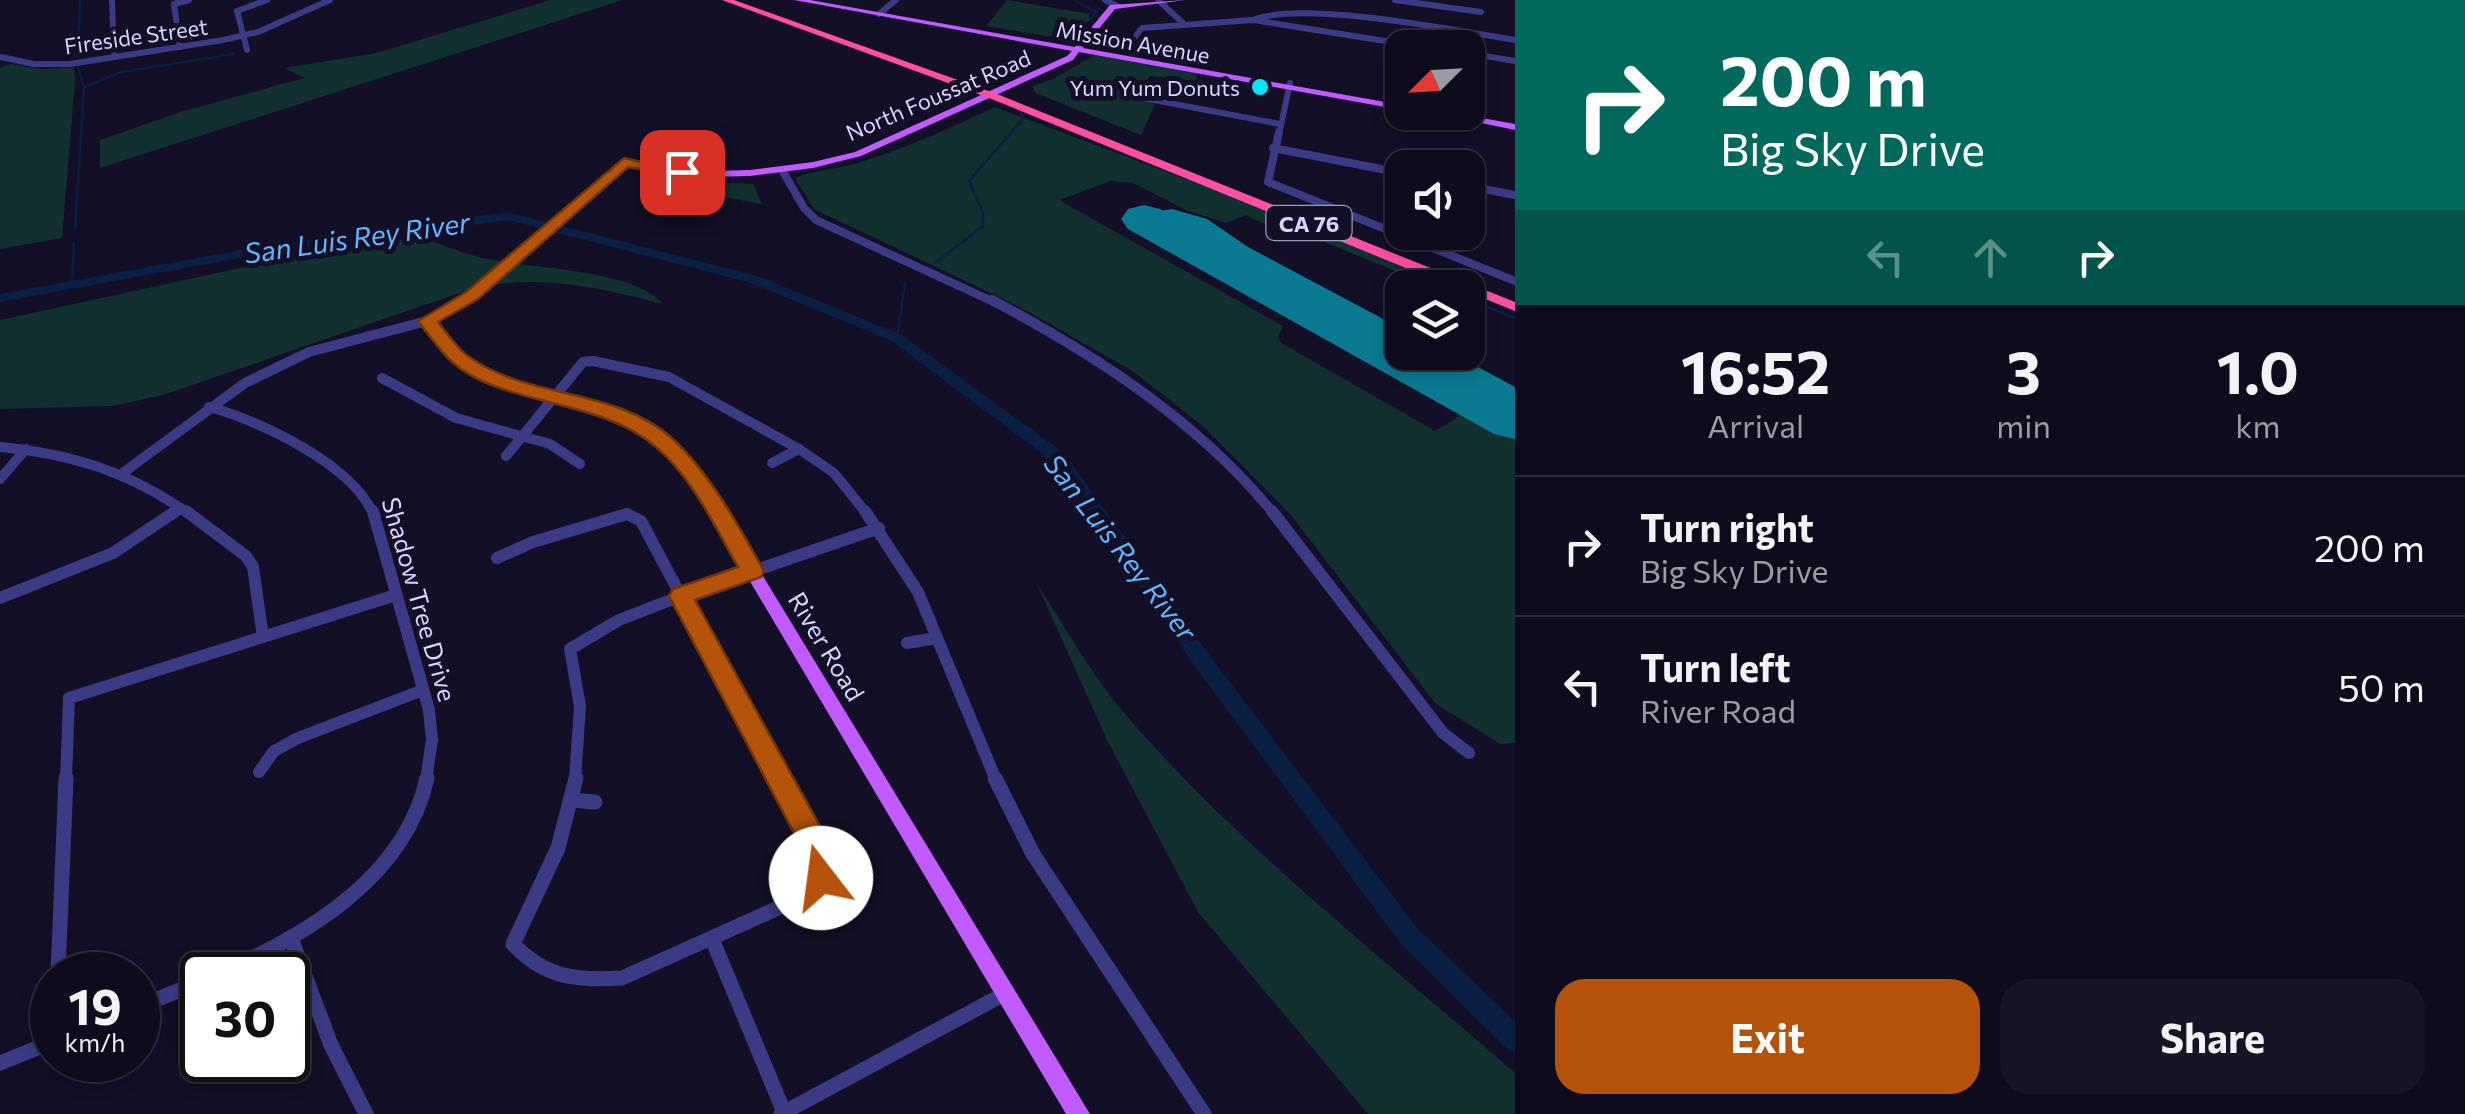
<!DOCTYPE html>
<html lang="en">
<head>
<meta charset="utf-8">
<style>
  :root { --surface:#0e0b1c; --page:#171425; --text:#f1f3f6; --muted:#9b9ba3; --line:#2e2b3b; --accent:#b45309 }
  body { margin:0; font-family:Commissioner,sans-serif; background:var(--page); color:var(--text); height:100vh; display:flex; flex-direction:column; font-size:38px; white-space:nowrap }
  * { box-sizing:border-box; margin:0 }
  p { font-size:32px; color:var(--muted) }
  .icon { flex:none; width:55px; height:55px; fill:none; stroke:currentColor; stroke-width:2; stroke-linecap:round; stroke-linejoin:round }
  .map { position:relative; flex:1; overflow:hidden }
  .side { display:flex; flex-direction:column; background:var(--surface); width:950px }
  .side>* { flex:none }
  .top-card { background:#00695c; color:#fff; overflow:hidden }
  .needle { width:65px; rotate:246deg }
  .tools { position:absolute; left:1385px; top:30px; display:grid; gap:20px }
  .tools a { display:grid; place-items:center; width:100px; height:100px; border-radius:20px; background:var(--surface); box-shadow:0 5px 15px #0003,0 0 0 2px var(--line); font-size:50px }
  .speed { position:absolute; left:30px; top:952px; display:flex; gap:20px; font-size:50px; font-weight:700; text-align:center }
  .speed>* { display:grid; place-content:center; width:130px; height:130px; border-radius:50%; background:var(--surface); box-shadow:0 5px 15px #0003,0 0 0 2px var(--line); line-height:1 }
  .speed small { font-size:25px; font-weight:400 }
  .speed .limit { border:5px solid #111; border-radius:15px; background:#fff; color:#111 }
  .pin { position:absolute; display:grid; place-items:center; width:85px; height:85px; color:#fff; margin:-42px; border-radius:20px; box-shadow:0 5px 15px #0006 }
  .me { position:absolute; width:110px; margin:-55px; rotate:345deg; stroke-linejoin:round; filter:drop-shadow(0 0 8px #0008) }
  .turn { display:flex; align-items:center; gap:35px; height:210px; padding:0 40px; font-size:45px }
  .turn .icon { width:130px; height:130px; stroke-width:2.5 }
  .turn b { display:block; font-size:70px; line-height:85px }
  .lanes { display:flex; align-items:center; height:95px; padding:0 40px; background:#0003; justify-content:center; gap:50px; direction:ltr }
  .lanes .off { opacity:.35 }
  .eta { display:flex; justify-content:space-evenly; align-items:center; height:170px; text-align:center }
  .eta b { font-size:60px; font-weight:700; line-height:70px }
  .button { display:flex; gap:20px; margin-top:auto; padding:20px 40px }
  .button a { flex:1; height:115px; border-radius:30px; background:var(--accent); color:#fff; font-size:40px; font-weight:700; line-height:115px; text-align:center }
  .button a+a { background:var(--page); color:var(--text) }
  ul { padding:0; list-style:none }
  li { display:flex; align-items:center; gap:30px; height:140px; padding:0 40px; border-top:2px solid var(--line) }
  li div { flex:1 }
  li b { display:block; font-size:38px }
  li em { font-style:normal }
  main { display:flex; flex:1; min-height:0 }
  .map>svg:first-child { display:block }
</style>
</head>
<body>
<main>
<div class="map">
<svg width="1515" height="1114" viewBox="0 0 1515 1114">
  <rect width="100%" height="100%" fill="#130f26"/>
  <g fill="#12302f">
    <path d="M551 0H623L100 168V140L184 111 304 78 284 68 376 53Z"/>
    <path d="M1007 0 1090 14 1088 17 1094 19 1080 24 1065 39 986 26Z"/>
    <path d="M1095 55H1100L1198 72 1195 81 1150 76 1140 95 1131 94V99L1155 104 1141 135 1035 93 1033 86 1055 78Z"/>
    <path d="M10 64 43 69 74 67 75 81 62 238 0 249V68Z"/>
    <path d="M995 107 1263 208 1453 287H1434L1305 234 1296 239 1246 215 1227 223 1188 211 1133 183 1111 181 1059 200 1283 326 1278 337 1281 343 1435 431 1466 412 1515 439V743L1500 744 1435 703 1291 515 1205 428 1170 400 1131 370 1018 306 814 209 795 178C816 169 842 169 864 161 909 147 952 127 995 107Z"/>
    <path d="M647 178 753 184 762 204 644 182Z"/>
    <path d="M419 237C443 245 468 256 493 260 537 269 634 270 663 304 598 287 538 273 471 289L163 395 112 406 0 409V320L290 257Z"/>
    <path d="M1036 582C1062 622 1086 666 1116 703 1229 839 1382 957 1515 1073V1114H1368L1198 912 1107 740Z"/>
  </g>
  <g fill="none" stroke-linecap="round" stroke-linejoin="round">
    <g stroke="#0a1f44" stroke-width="2.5">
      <path d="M1074 0 1096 12"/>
      <path d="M1091 18 1100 8"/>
      <path d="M78 58 80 0"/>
      <path d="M85 87 121 72 234 54"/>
      <path d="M75 230 84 88 78 66"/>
      <path d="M935 263 983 226V213L969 181 1024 118 1020 112"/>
      <path d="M1402 272 1440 288"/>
      <path d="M72 285 74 242"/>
      <path d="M1468 299 1515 318"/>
      <path d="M897 338 905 283"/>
    </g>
    <path fill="#0a1f44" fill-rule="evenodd" d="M508 212 761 277 902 335 1065 454 1213 660 1417 928 1515 1021V1052L1506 1048 1401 944 1199 672 1053 462 892 341 751 283 508 220 268 253 0 302V294L268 245Z"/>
    <g fill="#0a7a92" fill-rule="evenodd">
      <path d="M1172 209 1207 219 1248 247 1402 329V343L1234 255 1193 227 1171 221 1144 225 1135 219 1137 215Z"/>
      <path d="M1421 352H1450L1515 387V405Z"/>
    </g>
    <path fill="#0a7a92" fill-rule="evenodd" d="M1144 205 1160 209 1402 336V352H1433L1515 395V439L1494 434 1128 229 1121 219 1128 209Z"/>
    <g stroke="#3d3a85" stroke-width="6">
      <path d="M112 0 114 57"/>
      <path d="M1105 0 1117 6"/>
      <path d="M1158 0 1184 24"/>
      <path d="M1395 0 1481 12"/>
      <path d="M879 14 896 0"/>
      <path d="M1253 20C1301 0 1455 30 1515 40"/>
      <path d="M180 47 174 4 189 0"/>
      <path d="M247 50 237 11 267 0"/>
      <path d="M1143 51 1126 48 1142 28 1253 20 1429 48"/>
      <path d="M1468 53 1515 61"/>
      <path d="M0 57 34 64H70L223 40 258 32 330 0"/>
      <path d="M1143 98 1280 124"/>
      <path d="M1279 135 1290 83"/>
    </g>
    <g stroke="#3d3a85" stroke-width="8">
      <path d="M1279 132 1268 182 1515 281"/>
      <path d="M1273 148 1402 173"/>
      <path d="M782 170 804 208 816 220 996 303"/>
      <path d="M1468 186 1515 195"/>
    </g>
    <g stroke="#3d3a85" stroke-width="10">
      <path d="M992 300C1097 356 1198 421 1274 514"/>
      <path d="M382 378 456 418 550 444 580 464"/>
      <path d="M209 407C259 420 353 465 373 514"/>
      <path d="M0 447C72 454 130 472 189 514"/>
      <path d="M506 456 583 362 593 361 669 377 799 449 834 473 867 514"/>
      <path d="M772 463 799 449"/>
      <path d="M124 472 245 383 309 352 427 321"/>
      <path d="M0 479 26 449"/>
      <path d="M172 514 181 508"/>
    </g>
    <g stroke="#3d3a85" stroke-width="12">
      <path d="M186 511 246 556 253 567 263 637"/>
      <path d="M373 511 429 710 432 740 426 780"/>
      <path d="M865 511 918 592 996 780"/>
      <path d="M1272 511 1443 733 1469 753"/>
      <path d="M497 558 533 542 627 514 641 521 681 596"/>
      <path d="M681 596 781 780"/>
      <path d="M681 596 879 528"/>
      <path d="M0 598 113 553 176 511"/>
      <path d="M907 643 937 638"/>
      <path d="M259 772 274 751 298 738 423 690"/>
      <path d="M66 780 69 698 396 595"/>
      <path d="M575 780 580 706 570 649 619 620 681 596"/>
    </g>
    <g stroke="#3d3a85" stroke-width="15">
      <path d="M576 778 558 848 513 944C545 978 577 981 622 978L805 896 821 877 816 846 779 778"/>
      <path d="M995 778 1033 854 1204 1114"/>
      <path d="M571 800 595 802"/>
      <path d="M712 939 784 1112"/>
      <path d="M292 941 331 1045 366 1114"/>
      <path d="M58 975 66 778"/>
      <path d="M217 975C304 936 405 879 427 778"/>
      <path d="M138 1007 202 981"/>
      <path d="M0 1063 52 1042"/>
      <path d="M781 1114 1006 993"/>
    </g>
    <g fill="#c25bff" fill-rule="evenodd">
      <path d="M794 0H810L1075 47 1110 5 1186 0 1115 9 1083 48 1402 105V110L1079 52 1073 60 861 156 813 168 750 176 711 177 627 165 476 297 434 322C444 334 453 347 465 357 524 401 607 393 666 437 683 450 694 469 707 484L1090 1114H1066L697 492C684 476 673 456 657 444 598 399 516 407 457 362 442 351 432 335 421 321L468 293 622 160 711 171 750 170 813 162 855 152 1067 56 1072 51Z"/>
      <path d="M1428 112H1449L1515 124V130Z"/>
    </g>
    <path fill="#ff4fa3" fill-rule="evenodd" d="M722 0H734L997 94 1515 302V311L1468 292V288H1455L989 98Z"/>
  </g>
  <path fill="#b45309" stroke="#753606" stroke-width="2.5" d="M624 158 690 172 682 176 628 167 478 299 438 322C447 333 457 348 468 356 528 400 616 387 673 439 710 474 739 526 764 571L761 577 695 600 831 846 836 878 831 888 821 892 810 888 802 848 669 596 673 589 738 567C715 527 692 477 656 447 598 397 503 407 452 362 440 351 428 334 418 321L466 292Z"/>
  <circle fill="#00e5ff" stroke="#130f26" stroke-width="4" cx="1260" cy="87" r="10"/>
  <g text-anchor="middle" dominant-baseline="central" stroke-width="10" stroke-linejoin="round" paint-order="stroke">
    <g font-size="22" fill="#d9d4ff" stroke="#130f26">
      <text transform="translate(136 36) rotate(-8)">Fireside Street</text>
      <text transform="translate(1133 42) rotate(10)">Mission Avenue</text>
      <text transform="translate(938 95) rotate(-23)">North Foussat Road</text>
    </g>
    <g font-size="22" fill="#d9d4ff" stroke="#130f26" text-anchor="end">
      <text x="1240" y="87">Yum Yum Donuts</text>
    </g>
    <rect fill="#130f26" stroke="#9e99be" stroke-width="2.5" x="1266.5" y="206" width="85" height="34" rx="8"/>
    <g font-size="22" font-weight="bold" fill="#d9d4ff">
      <text x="1309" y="223">CA 76</text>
    </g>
    <g font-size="25" fill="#d9d4ff" stroke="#130f26">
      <text transform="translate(420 599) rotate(74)">Shadow Tree Drive</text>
      <text transform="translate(827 646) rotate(59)">River Road</text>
    </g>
    <g font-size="28" font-style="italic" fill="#62b6ff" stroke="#130f26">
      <text transform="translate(357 237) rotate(-8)">San Luis Rey River</text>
      <text transform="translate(1121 547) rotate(52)">San Luis Rey River</text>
    </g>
  </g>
</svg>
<div class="tools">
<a><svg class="needle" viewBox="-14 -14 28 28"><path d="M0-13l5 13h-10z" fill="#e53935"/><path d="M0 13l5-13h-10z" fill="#9b9ba3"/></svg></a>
<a><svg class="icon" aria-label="sound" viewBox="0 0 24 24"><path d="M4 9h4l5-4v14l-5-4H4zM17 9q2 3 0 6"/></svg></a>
<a><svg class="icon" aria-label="layers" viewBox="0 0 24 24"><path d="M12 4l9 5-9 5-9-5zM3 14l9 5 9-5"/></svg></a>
</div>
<div class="speed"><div>19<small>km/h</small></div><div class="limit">30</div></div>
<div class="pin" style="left:682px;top:172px;background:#d93025"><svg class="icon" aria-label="arrive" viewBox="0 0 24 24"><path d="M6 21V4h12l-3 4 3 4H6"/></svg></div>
<svg class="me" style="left:821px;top:878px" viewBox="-20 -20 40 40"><circle r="19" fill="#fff"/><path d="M0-13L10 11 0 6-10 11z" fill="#b45309"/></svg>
</div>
<section class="side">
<div class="top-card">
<div class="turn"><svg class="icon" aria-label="right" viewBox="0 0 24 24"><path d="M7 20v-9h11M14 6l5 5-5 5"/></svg><div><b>200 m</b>Big Sky Drive</div></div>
<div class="lanes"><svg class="icon off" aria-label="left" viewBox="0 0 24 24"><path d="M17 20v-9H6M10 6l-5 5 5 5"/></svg><svg class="icon off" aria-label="ahead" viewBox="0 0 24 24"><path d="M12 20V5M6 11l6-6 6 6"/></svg><svg class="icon" aria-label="right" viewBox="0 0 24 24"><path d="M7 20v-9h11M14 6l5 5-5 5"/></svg></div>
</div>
<div class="eta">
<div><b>16:52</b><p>Arrival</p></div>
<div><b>3</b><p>min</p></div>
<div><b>1.0</b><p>km</p></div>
</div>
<ul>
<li><svg class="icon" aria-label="right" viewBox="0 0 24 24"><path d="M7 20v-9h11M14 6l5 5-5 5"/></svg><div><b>Turn right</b><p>Big Sky Drive</p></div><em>200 m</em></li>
<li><svg class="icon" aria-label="left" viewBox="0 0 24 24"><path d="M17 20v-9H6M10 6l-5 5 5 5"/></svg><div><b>Turn left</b><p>River Road</p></div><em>50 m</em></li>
</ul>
<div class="button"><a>Exit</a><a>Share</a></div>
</section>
</main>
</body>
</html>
